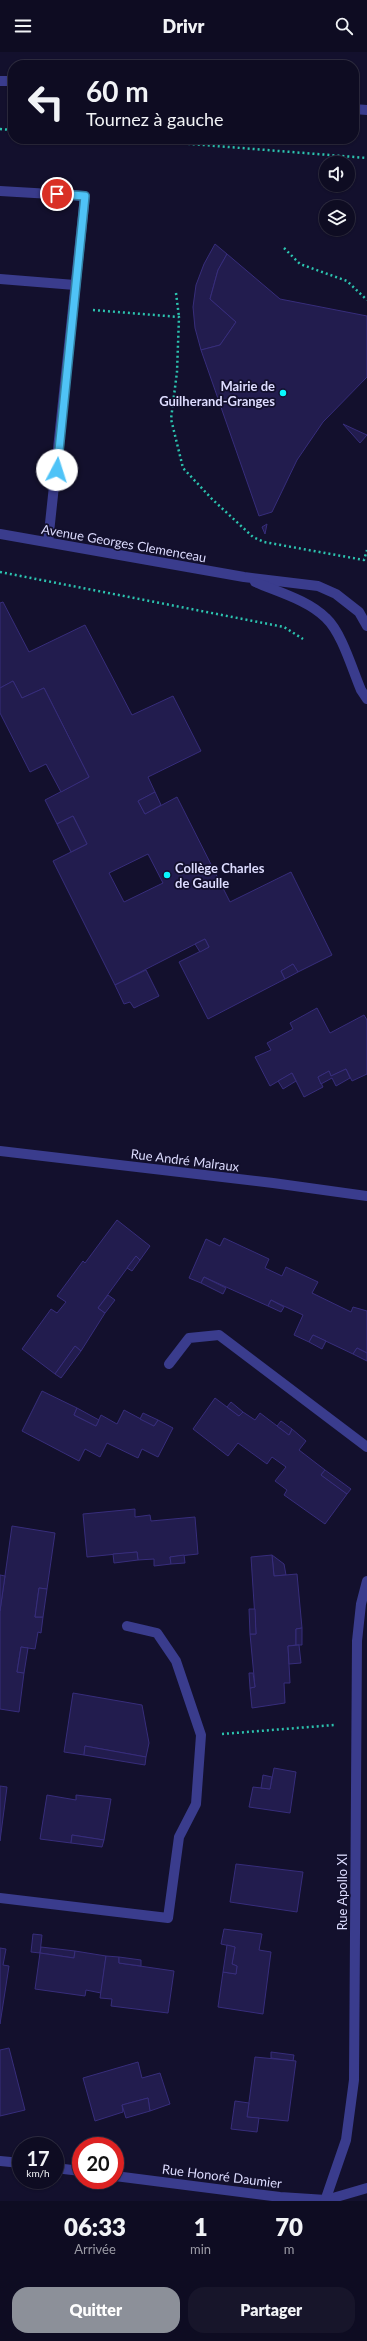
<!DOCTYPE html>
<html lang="fr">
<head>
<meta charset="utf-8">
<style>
  :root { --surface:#0e0c22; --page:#17152a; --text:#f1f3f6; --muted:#9b9ba5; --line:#2e2c40; --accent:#8c9099 }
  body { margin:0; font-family:Lato,sans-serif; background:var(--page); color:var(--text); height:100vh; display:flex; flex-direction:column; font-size:15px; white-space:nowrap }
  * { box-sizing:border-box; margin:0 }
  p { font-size:13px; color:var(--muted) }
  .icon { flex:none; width:22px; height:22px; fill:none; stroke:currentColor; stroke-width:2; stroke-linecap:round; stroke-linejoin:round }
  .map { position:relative; height:2149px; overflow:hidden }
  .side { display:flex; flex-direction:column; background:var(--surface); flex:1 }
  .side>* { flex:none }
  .guide { position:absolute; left:8px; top:8px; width:351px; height:84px; border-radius:16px; box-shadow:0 1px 3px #0004,0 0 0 1px var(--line); background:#0e0c22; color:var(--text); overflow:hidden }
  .fabs { position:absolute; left:319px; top:104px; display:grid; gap:8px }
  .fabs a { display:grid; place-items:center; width:36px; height:36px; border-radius:50%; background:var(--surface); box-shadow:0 1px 3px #0004,0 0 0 1px var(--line); font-size:20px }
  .speed { position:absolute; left:12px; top:2085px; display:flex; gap:8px; font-size:20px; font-weight:700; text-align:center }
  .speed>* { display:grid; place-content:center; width:52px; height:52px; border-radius:50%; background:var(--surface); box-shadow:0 1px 3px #0004,0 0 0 1px var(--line); line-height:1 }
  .speed small { font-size:10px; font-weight:400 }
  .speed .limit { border:6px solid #d22; background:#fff; color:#111 }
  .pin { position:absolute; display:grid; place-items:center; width:34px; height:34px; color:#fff; margin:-17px; border:2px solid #fff; border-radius:50%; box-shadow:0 1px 4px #0007 }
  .me { position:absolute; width:44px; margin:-22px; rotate:5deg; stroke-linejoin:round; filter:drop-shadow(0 0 3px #0008) }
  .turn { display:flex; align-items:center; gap:14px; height:84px; padding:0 12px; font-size:18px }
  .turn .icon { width:52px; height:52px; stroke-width:2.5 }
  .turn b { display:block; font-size:28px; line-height:34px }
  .eta { display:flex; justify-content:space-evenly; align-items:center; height:68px; text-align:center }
  .eta b { font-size:24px; font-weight:800; line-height:28px }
  .action { display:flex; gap:8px; margin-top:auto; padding:8px 12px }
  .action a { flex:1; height:46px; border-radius:16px; background:var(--accent); color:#fff; font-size:16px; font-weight:800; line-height:46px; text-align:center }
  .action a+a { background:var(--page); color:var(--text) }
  header { display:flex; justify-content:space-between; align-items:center; height:52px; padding:0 12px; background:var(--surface); font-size:18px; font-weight:800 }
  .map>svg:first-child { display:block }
</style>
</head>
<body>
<header><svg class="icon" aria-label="menu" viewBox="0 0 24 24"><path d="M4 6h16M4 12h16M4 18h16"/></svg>Drivr<svg class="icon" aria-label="search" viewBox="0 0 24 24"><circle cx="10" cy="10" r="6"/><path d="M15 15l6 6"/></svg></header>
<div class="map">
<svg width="367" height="2149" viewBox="0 0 367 2149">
  <rect width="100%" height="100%" fill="#13102d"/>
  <g fill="#221c4e" stroke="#372d7b" fill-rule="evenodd">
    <path d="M215 192 227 202 218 218 210 247 236 270 220 293 201 298 195 276 193 255 196 233 204 212Z"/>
    <path d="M227 202 280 247 367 264V325L323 370 297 408 272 460 259 464 201 298 220 293 236 270 210 247 218 218Z"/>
    <path d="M343 372 356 378 367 383 360 391Z"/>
    <path d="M267 472 265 482 262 475Z"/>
    <path d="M3 550 29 600 85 573 132 663 173 644 201 699 148 725 155 740 138 749 145 762 177 745 230 850 291 820 332 903 298 920 293 912 281 919 285 927 208 967 179 910 209 895 205 887 115 933 53 809 87 792 73 764 57 772 45 748 89 725 44 636 22 646 13 629 0 636V551ZM148 802 163 831 124 850 109 821Z"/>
    <path d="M13 629 22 646 44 636 89 725 61 740 46 712 30 720 0 661V636Z"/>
    <path d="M155 740 161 753 145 762 138 749Z"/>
    <path d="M73 764 87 792 71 800 57 772Z"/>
    <path d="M205 887 209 895 200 900 195 892Z"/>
    <path d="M293 912 298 920 285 927 281 919Z"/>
    <path d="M146 918 159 944 134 956 130 950 124 952 115 933Z"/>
    <path d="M317 956 330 981 364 963 367 968V1022L352 1029 346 1017 331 1024 329 1019 318 1025 323 1035 304 1045 292 1021 270 1034 255 1005 271 998 267 991 293 977 290 971Z"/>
    <path d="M346 1017 350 1026 336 1034 332 1026 321 1032 318 1025 329 1019 331 1024Z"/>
    <path d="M292 1021 296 1029 283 1037 278 1029Z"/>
    <path d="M117 1168 150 1194 140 1208 136 1204 98 1256 105 1261 81 1299 75 1294 55 1322 22 1297 51 1257 57 1261 66 1250 57 1244 83 1209 85 1211Z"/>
    <path d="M224 1186 269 1207 265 1216 282 1224 286 1215 318 1230 312 1241 351 1260 353 1255 367 1259V1301L357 1296 353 1302 313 1283 309 1290 294 1283 303 1263 271 1248 268 1254 204 1225 201 1231 189 1226 206 1187 220 1194Z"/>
    <path d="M136 1204 140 1208 132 1219 127 1216Z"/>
    <path d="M204 1225 226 1236 223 1242 201 1231Z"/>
    <path d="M108 1243 115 1248 105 1261 98 1256Z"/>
    <path d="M271 1248 284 1255 281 1260 268 1254Z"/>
    <path d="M313 1283 326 1289 322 1297 309 1290Z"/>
    <path d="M75 1294 81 1299 61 1326 55 1322Z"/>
    <path d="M357 1296 367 1301V1309L353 1302Z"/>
    <path d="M42 1339 77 1356 74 1363 96 1374 101 1363 117 1372 124 1358 154 1374 158 1368 173 1376 158 1405 142 1397 138 1406 107 1391 100 1405 85 1397 79 1409 22 1379Z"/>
    <path d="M215 1346 239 1364 243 1360 255 1368 260 1361 289 1383 292 1377 306 1389 299 1398 325 1418 321 1423 347 1442 325 1472 284 1443 287 1438 275 1429 286 1415 272 1405 267 1412 238 1391 228 1404 193 1377Z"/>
    <path d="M231 1350 243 1360 239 1364 227 1355Z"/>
    <path d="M77 1356 99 1368 96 1374 74 1363Z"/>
    <path d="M143 1361 158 1368 154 1374 140 1367Z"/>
    <path d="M281 1369 292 1377 289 1383 277 1374Z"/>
    <path d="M325 1418 351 1437 347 1442 321 1423Z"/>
    <path d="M135 1457V1465L150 1463 151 1469 195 1465 198 1502 170 1505 171 1512 154 1514V1507L138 1508 137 1500 87 1505 83 1462Z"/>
    <path d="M12 1474 55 1481 47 1537 39 1536 35 1565H43L41 1581 38 1580 35 1597 21 1595 17 1620 24 1621 19 1660 0 1657V1559Z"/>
    <path d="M137 1500 138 1508 114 1511 113 1502Z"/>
    <path d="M184 1503 185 1511 171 1512 170 1505Z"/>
    <path d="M272 1503 284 1512 286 1523 274 1524Z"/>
    <path d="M272 1503 274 1524 297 1522 302 1576 296 1577V1593L288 1594 290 1631H284L285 1651 252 1656 250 1636 255 1635 250 1582H256L251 1505Z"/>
    <path d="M0 1523 5 1524 0 1559Z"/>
    <path d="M39 1536 47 1537 43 1565H35Z"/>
    <path d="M249 1557H255L256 1582H250Z"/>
    <path d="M302 1576V1593H296V1577Z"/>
    <path d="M299 1593 301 1611 289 1612 288 1594Z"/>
    <path d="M21 1595 28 1596 24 1621 17 1620Z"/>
    <path d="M249 1621H253L255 1635 250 1636Z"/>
    <path d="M73 1641 142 1653 149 1691 146 1705 85 1694 84 1703 64 1700Z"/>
    <path d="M85 1694 146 1705 145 1713 84 1703Z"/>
    <path d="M274 1716 296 1720 290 1761 249 1755 253 1735 270 1737Z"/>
    <path d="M263 1723 272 1725 270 1737 261 1736Z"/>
    <path d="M0 1734 7 1735 0 1789Z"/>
    <path d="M47 1743 76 1748V1743L111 1747 104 1788 72 1783 71 1791 40 1787Z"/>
    <path d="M72 1783 104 1788 102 1795 71 1791Z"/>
    <path d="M236 1812 303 1820 297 1860 230 1850Z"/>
    <path d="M224 1877 262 1882 259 1898 271 1900 263 1962 218 1955 223 1920 236 1922 237 1914 232 1912 235 1895 221 1892Z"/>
    <path d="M33 1882 42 1883 40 1901 31 1900Z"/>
    <path d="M227 1893 235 1895 232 1912 237 1914 236 1922 223 1920Z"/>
    <path d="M41 1895 75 1899 74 1906 40 1901Z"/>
    <path d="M0 1896 6 1897 3 1913 9 1914 0 1972Z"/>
    <path d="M75 1899 106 1904 101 1941 86 1938 85 1944 35 1937 40 1901 74 1906Z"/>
    <path d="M106 1904 119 1905V1911L174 1919 168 1961 111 1954 112 1947 100 1946Z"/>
    <path d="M119 1905 141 1908V1914L119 1911Z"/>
    <path d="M9 1996 25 2058 0 2064V1998Z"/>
    <path d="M271 2000 294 2003 293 2009 271 2006Z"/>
    <path d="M255 2005 296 2009 288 2069 247 2065Z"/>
    <path d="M138 2010 142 2026 160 2021 170 2052 150 2059 148 2046 122 2053 123 2060 95 2069 83 2026Z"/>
    <path d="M148 2046 150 2059 126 2066 122 2053Z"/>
    <path d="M235 2049 249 2051 247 2065 259 2066 257 2080 231 2077Z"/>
  </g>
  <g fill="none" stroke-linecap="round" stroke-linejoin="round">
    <g stroke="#2cc3af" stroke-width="2.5" stroke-dasharray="2 3" stroke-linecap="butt">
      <path d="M0 77 13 78"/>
      <path d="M128 87 367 106"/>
      <path d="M284 196 300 212 347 229 367 248"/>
      <path d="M176 241 179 265"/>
      <path d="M93 258 179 265 177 320 171 367 183 416 212 447 253 485 264 490 364 508 367 498"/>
      <path d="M0 520 284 575 303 587"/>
      <path d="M222 1682 334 1673"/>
    </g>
    <g stroke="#3a3c8d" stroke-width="10">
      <path d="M0 139 85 144 48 490"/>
      <path d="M0 227 75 233"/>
      <path d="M169 1312 189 1286 219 1283 367 1395"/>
    </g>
    <g stroke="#3a3c8d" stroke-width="10">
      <path d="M0 29H13"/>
      <path d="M354 57 367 58"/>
      <path d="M0 482 244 525 318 534 336 542 359 560 367 574"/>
      <path d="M255 530C278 540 308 548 326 566 342 581 352 617 361 638L367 647"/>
      <path d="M0 1099 273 1131 367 1144"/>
      <path d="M0 1846 168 1866 179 1785 196 1752 201 1683 176 1609 157 1581 127 1574"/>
      <path d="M0 2109 21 2111"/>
      <path d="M55 2116 81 2119"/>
      <path d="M115 2124 280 2145 326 2148 367 2136"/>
      <path d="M325 2149 346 2088 354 2028 357 1589 361 1552 367 1529"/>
    </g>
  </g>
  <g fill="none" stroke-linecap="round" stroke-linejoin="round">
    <g stroke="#337fa1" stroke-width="10">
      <path id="route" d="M57 142 85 144 57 418"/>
    </g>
    <use href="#route" stroke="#4fc3f7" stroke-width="7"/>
  </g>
  <g fill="#08f8ff" stroke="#13102d" stroke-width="1.5">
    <circle cx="283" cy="341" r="4"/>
    <circle cx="167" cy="823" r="4"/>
  </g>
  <g text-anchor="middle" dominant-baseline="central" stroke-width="3.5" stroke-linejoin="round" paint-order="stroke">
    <g font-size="13" font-weight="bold" fill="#dddcff" stroke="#13102d" text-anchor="end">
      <text x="275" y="334">Mairie de<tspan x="275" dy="15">Guilherand-Granges</tspan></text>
      <text x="175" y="816" text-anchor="start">Collège Charles<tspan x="175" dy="15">de Gaulle</tspan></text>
    </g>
    <g font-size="13" fill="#dddcff" stroke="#13102d">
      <text transform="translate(124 491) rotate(10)">Avenue Georges Clemenceau</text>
      <text transform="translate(185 1108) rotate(7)">Rue André Malraux</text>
      <text transform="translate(342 1840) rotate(-90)">Rue Apollo XI</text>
      <text transform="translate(222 2124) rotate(7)">Rue Honoré Daumier</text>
    </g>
  </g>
</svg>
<div class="fabs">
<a><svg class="icon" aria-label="sound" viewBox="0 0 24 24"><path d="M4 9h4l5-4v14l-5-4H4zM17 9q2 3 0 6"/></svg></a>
<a><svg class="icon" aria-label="layers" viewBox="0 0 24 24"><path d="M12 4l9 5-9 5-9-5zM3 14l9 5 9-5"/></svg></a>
</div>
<div class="speed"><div>17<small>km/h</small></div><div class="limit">20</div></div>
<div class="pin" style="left:57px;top:142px;background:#d93025"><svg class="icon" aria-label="arrive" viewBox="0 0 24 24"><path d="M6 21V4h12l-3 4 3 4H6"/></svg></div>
<svg class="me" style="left:57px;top:418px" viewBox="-20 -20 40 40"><circle r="19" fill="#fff"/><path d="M0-13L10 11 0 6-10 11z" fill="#4fc3f7"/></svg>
<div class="guide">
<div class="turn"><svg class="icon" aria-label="left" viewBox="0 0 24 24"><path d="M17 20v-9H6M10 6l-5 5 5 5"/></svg><div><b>60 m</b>Tournez à gauche</div></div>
</div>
</div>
<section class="side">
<div class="eta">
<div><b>06:33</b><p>Arrivée</p></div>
<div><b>1</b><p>min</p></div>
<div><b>70</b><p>m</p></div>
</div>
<div class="action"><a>Quitter</a><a>Partager</a></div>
</section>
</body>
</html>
